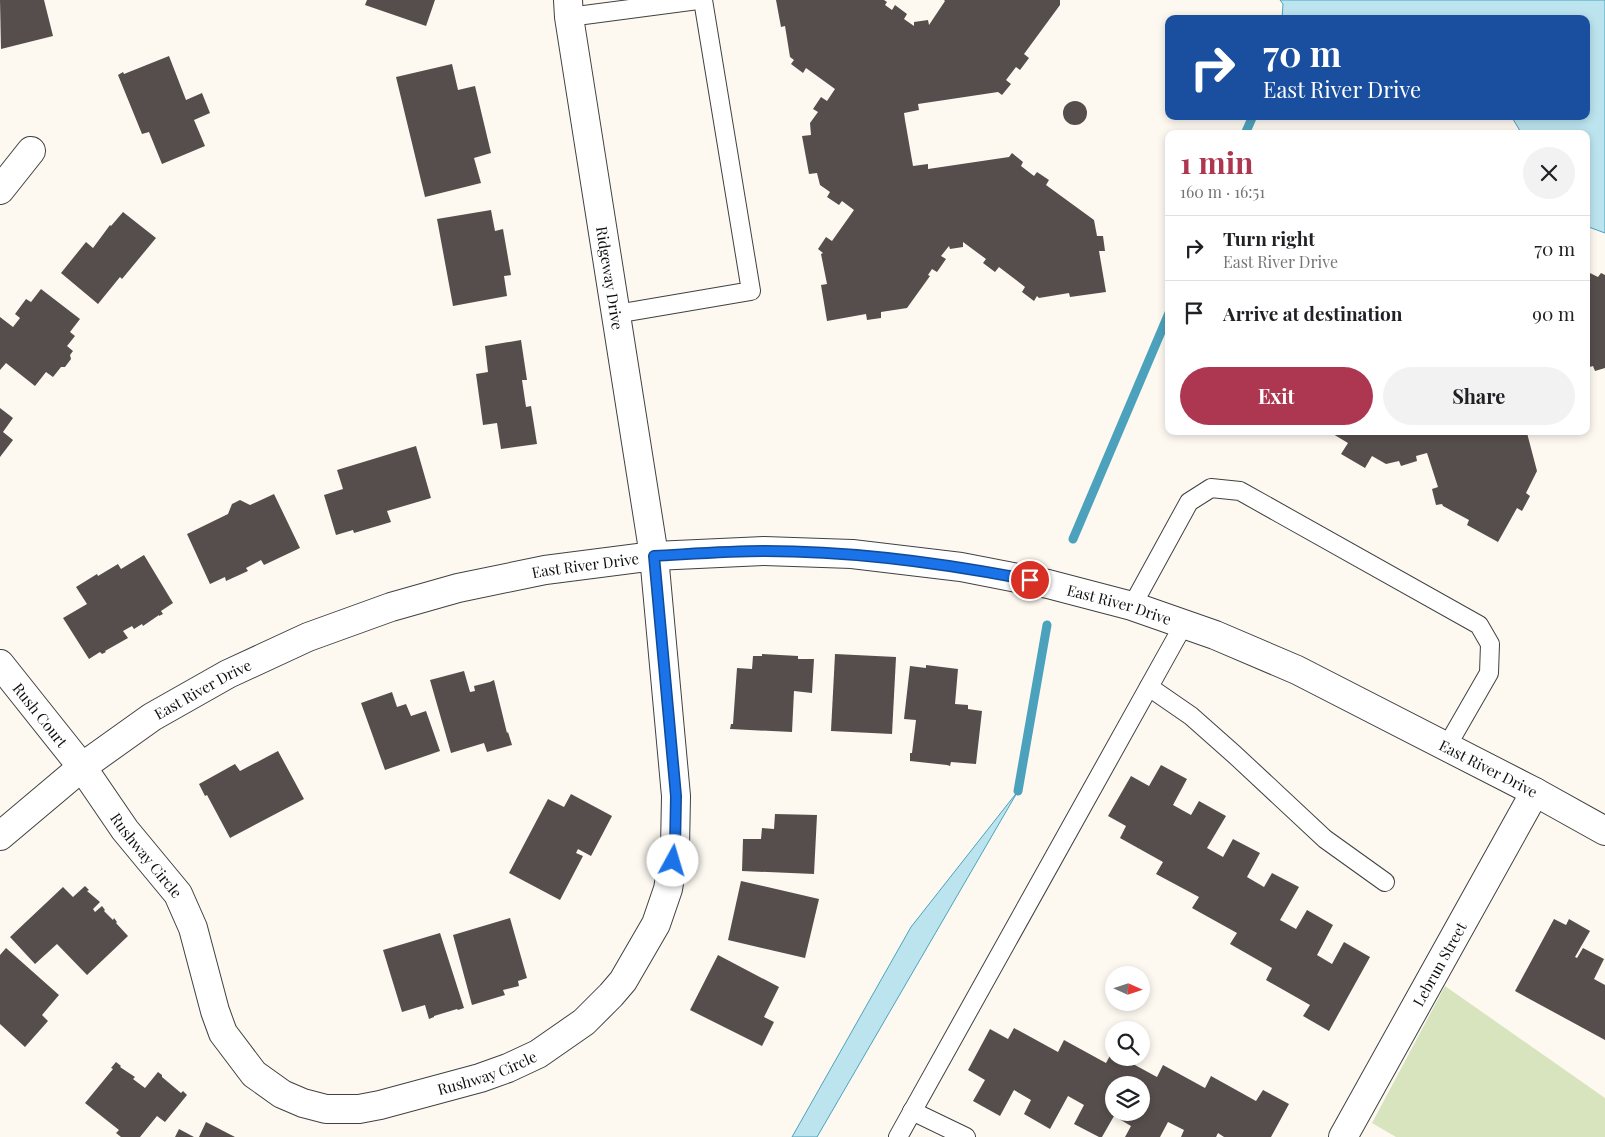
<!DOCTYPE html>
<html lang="en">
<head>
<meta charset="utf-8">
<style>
  :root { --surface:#fff; --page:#f2f2f2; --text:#202124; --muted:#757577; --line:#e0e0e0; --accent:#ad3750 }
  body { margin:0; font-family:"Playfair Display",serif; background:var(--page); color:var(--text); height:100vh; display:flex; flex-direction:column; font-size:19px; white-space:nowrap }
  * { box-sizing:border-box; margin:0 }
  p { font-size:16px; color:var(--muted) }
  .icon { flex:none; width:28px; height:28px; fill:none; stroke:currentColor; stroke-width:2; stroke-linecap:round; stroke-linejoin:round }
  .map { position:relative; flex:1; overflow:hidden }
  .panel { position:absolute; left:1165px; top:130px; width:425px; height:305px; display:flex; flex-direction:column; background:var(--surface); border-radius:10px; box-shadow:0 2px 8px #0003 }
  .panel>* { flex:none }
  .top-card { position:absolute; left:1165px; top:15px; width:425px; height:105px; border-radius:10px; box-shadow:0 2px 8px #0003; background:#1a4fa0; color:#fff; overflow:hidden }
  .needle { width:32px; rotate:93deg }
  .buttons { position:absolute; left:1105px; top:966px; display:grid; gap:10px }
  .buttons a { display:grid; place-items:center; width:45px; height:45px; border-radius:50%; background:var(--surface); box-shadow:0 2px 8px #0003; font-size:25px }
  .pin { position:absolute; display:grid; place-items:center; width:42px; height:42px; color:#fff; margin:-21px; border:2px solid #fff; border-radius:50%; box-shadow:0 1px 5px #0007 }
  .me { position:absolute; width:55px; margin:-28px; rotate:6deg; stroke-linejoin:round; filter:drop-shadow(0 0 4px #0008) }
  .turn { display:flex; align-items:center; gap:18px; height:105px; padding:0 15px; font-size:22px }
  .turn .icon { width:65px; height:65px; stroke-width:2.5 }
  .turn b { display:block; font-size:35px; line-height:42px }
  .round { display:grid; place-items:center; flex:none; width:52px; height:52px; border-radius:26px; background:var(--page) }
  .head { display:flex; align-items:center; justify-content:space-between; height:85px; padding:0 15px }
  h1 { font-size:30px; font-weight:700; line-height:38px; color:var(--accent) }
  .cta { display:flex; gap:10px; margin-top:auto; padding:10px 15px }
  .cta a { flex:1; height:58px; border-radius:30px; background:var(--accent); color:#fff; font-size:20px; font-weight:700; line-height:58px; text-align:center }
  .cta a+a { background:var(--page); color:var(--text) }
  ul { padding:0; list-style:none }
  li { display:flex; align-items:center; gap:15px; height:65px; padding:0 15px; border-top:1px solid var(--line) }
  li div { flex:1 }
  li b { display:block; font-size:19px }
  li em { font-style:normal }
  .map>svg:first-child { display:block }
</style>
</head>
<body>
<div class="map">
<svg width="1605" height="1137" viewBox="0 0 1605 1137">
  <rect width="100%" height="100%" fill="#fdf9f1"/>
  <path fill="#d8e4be" d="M1445 986 1605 1098V1137H1396L1372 1123Z"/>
  <g fill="#bce4ef" stroke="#4ca2bc">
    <path d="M1280 0H1605V233L1586 226V134H1522L1511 116H1586V19H1282L1283 4Z"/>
    <path d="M1018 791 817 1137H792L911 927Z"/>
  </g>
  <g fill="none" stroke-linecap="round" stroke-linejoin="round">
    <g stroke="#4ca2bc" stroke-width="9">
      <path d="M1245 134 1252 118"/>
      <path d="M1073 539 1169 313"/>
      <path d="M1018 791 1047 625"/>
    </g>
  </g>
  <g fill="#554e4c" fill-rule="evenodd">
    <path d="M0 0H44L53 36 1 49Z"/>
    <path d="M367 0H435L426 26 365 5Z"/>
    <path d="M776 0H884L887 2 885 5 892 10 895 5 907 14 904 19 914 26V22L928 20 929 25 945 1 944 0H1060V5L1024 54 1029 58 1020 70 1016 67 1006 80 1011 84 1002 95 998 92 918 104 919 110 904 113 905 120 913 166 928 164V169L1009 157 1012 153 1023 162 1021 166 1034 176 1037 172 1049 180 1046 185 1094 220 1097 236H1103L1105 251H1099L1106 292 1070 297 1069 293 1039 298 1037 296 1034 301 1022 292 1025 287 999 267 995 272 983 263 986 259 963 242V247L950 249 949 246 941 256 946 259 937 272 932 269 928 275 930 276 907 308 881 312V318L867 320 866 314 827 321 821 285 827 284 821 254 823 253 818 249 826 237 832 241 854 210 842 201 839 205 827 197 830 192 820 185 817 173 809 174 802 136 811 135 810 123 818 112 813 109 821 97 827 101 835 89 806 68 803 73 791 64 794 60 790 57 785 26 781 27Z"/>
    <path d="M169 56 186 100 202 93 210 113 194 120 205 146 162 164 149 132 142 134 118 75 123 72 124 74Z"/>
    <path d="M452 64 458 90 475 86 491 153 474 158 481 183 425 197 396 77Z"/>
    <circle cx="1075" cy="113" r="12"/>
    <path d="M491 210 495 231 503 229 511 275 504 276 507 296 453 306 437 219Z"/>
    <path d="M123 212 156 238 122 279 120 277 98 304 61 273 86 242 93 248 110 225 111 226Z"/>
    <path d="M1586 271 1598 277 1601 273 1605 275V368L1595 371 1593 366 1586 368Z"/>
    <path d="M41 289 80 319 70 332 75 336 67 346 73 351 70 355 71 359 65 367H61L53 377 46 372 35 386 6 363 0 370V317L13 327 20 318 15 314 26 299 31 302Z"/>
    <path d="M521 340 527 380H522L526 407 531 406 537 444 501 449 497 423 483 425 476 374 488 372 485 346Z"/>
    <path d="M0 408 13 418 3 432 13 440 0 457Z"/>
    <path d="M1332 431H1523L1524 434 1527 433 1537 471 1526 493 1530 496 1522 511 1517 508 1498 542 1467 525 1469 520 1443 506 1442 504 1436 505 1432 489 1438 487 1427 453 1416 456 1417 461 1401 466 1399 461 1386 464 1372 456 1365 468 1341 454 1348 443 1333 434Z"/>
    <path d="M416 446 431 498 387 511 391 522 354 533 353 530 336 535 324 495 343 489 337 470Z"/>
    <path d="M274 494 300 548 264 565 261 560 246 568 248 571 226 581 225 577 210 584 187 534 228 514 232 504 240 500 250 505Z"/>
    <path d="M144 555 173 603 161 611 163 614 159 616V615L143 626 142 624 134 629 132 626 123 631 128 638 105 651 106 652 102 654 100 652 89 659 63 618 87 604 76 587 97 574 98 576 118 564 121 569Z"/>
    <path d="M762 654 798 656V659H814L812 693 794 691 792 732 730 729 731 724H733L737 668 752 669 753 656H762Z"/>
    <path d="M835 654 896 657 892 734 831 731Z"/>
    <path d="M926 665 958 669 955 704 968 705V709L982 711 976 764 951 762 950 766 947 765 910 761V753H912L916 720 904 719 910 666 926 668Z"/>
    <path d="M464 671 470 692 475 691 474 686 490 682 494 680 507 733 508 732 512 745 487 752 484 743 451 753 430 680Z"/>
    <path d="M392 692 397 707 406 704 411 716 426 711 440 751 385 770 361 703Z"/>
    <path d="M278 751 304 799 230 838 207 795 205 796 199 784 235 764 240 771Z"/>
    <path d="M1161 765 1187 779 1173 805 1191 815 1199 801 1226 816 1207 848 1223 857 1233 839 1260 853 1247 877 1264 887 1272 873 1299 887 1280 920 1296 929 1307 910 1333 925 1317 955 1332 964 1344 942 1370 957 1329 1031 1303 1016 1310 1005 1266 980 1272 968 1230 944 1237 933 1192 908 1199 897 1156 874 1163 862 1120 838 1126 826 1108 816 1131 776 1149 786Z"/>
    <path d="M571 794 612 816 591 856 578 849 576 853 583 856 560 900 509 873 548 799 564 807Z"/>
    <path d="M775 814 817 815 814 874 742 871 743 839H761L762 828 774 829Z"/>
    <path d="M741 881 819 899 805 958 728 940Z"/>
    <path d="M85 886 89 890 87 891 100 902 93 909 95 912 102 906 105 910 104 911 113 920 114 918 117 922 116 923 128 936 87 975 57 944 35 964 10 937 63 887 73 897Z"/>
    <path d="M510 918 527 978 518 981 519 986 503 990 505 995 472 1005 453 935Z"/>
    <path d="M1554 919 1566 925 1569 919 1590 931 1575 957 1577 958 1583 948 1604 959 1594 979 1605 985V1040L1515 991Z"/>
    <path d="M440 933 464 1008 458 1010 457 1009 434 1016V1017L429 1019 425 1005 402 1012 383 950Z"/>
    <path d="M6 948 59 995 42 1015 48 1021 25 1047 0 1024V955Z"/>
    <path d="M718 955 779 987 764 1017 774 1022 762 1046 690 1010Z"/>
    <path d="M1014 1028 1058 1052 1064 1040 1106 1063 1112 1052 1114 1053V1058H1122L1157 1077 1163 1065 1205 1088 1211 1076 1256 1101 1263 1090 1289 1104 1271 1137H1224L1218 1133 1216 1137H1181L1184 1130 1168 1122 1160 1137H1125L1131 1126 1114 1116 1102 1137H1099L1074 1124 1084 1105 1068 1096 1050 1129 1024 1114 1031 1100 1014 1090 1000 1116 973 1101 985 1080 968 1070 990 1029 1008 1039ZM1114 1085H1141V1112H1114Z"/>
    <path d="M116 1062 121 1066 120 1067 135 1077 133 1079 145 1088 158 1072 162 1075V1077L181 1093 183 1091 187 1095 165 1122 157 1116 140 1137H121L116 1133 119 1130 85 1103 113 1069 111 1068Z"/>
    <path d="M206 1122 235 1137H199Z"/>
    <path d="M179 1129 194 1137H175Z"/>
  </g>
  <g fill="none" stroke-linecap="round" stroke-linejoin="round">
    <g stroke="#414141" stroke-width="20">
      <g id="lane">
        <path d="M569 17 698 0"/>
        <path d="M616 314 751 291 703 0"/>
        <path d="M1132 606 1189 502 1211 488 1240 491 1479 625 1490 644 1489 673 1447 746"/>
        <path d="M1149 687 1191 716 1235 755 1325 839 1385 882"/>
        <path d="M912 1111 966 1137"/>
        <path d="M898 1137 1184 624"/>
      </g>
    </g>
    <g stroke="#414141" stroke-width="30">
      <g id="street">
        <path d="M0 190 31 151"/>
        <path id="s1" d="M0 664 82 767 125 830 178 894 193 928 215 1011 223 1033 254 1074 282 1094 303 1103 326 1109H359L380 1105 480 1078 508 1068 538 1054 584 1022 611 995 623 981 656 924 668 889 675 848 676 796 654 556 569 17 568 0"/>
        <path id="s2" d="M0 836 82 767 152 717 228 674 308 637 391 607 458 588 545 570 654 556 764 551 852 554 961 567 1048 584 1132 606 1215 635 1297 670 1535 792 1605 831"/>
        <path id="s3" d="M1343 1137 1535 792"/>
      </g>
    </g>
    <use href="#lane" stroke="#fff" stroke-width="18"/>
    <use href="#street" stroke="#fff" stroke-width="28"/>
  </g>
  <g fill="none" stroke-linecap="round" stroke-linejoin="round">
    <g stroke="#114b97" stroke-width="12">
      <path id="route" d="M673 861 675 848 676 796 654 556C691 554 728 551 765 551 854 551 943 563 1030 580"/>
    </g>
    <use href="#route" stroke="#1a73e8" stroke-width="9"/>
  </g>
  <g text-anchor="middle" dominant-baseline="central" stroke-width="5" stroke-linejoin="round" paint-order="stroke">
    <g font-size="15" fill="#0e0e0e" stroke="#fff">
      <text transform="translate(610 278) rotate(81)">Ridgeway Drive</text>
      <text stroke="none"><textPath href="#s2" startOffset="656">East River Drive</textPath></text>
      <text stroke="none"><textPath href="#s2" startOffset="1196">East River Drive</textPath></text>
      <text stroke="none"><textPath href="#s2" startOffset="251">East River Drive</textPath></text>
      <text stroke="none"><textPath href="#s1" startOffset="65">Rush Court</textPath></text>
      <text stroke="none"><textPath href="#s2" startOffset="1601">East River Drive</textPath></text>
      <text stroke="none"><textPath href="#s1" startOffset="241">Rushway Circle</textPath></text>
      <text stroke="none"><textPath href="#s3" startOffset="198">Lebrun Street</textPath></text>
      <text stroke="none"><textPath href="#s1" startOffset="736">Rushway Circle</textPath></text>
    </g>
  </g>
</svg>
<div class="buttons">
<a><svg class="needle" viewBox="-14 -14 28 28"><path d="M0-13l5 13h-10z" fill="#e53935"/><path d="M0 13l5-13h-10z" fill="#757577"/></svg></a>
<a><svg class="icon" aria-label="search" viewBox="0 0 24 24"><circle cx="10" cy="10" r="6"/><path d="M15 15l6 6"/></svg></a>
<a><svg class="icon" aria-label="layers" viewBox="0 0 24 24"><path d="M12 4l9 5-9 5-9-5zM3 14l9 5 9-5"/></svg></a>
</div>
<div class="pin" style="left:1030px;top:580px;background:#d93025"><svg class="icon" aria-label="arrive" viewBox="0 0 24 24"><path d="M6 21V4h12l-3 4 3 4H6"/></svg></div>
<svg class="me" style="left:673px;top:861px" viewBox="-20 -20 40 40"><circle r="19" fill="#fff"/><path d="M0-13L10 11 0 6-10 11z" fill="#1a73e8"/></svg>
<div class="top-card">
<div class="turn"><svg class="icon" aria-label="right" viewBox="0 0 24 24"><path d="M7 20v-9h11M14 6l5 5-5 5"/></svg><div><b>70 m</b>East River Drive</div></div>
</div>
<section class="panel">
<div class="head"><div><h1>1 min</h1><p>160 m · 16:51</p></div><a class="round"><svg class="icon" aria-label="close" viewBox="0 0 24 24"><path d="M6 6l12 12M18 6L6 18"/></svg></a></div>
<ul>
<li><svg class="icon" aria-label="right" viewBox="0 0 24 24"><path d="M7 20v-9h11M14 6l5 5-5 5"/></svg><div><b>Turn right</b><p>East River Drive</p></div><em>70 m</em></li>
<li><svg class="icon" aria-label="arrive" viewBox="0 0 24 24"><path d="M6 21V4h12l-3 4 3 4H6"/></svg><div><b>Arrive at destination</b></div><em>90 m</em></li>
</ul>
<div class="cta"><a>Exit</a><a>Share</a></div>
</section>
</div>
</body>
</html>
